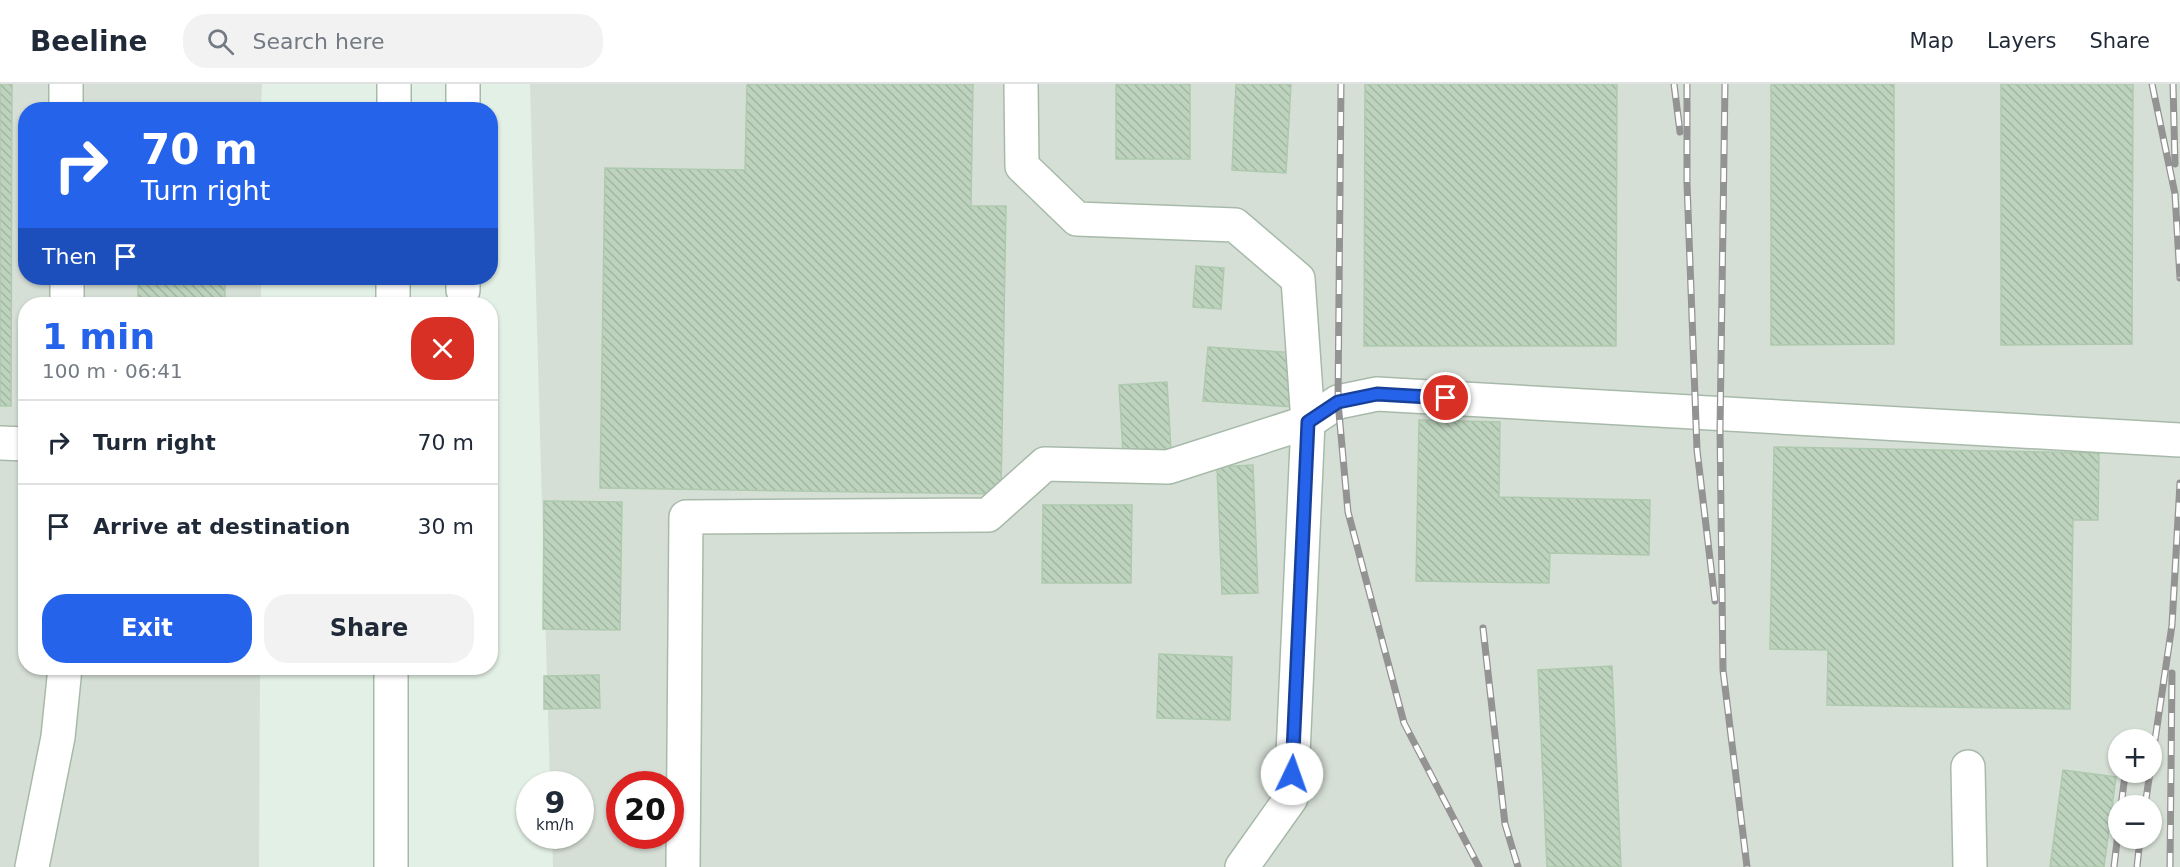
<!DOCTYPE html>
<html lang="en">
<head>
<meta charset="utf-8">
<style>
  :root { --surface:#fff; --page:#f2f2f3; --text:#1f2937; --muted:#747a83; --line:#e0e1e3; --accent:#2563eb }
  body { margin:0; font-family:"DejaVu Sans",sans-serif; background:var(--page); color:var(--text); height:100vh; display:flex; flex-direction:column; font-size:22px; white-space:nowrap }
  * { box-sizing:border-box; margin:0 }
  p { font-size:20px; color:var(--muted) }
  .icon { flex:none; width:33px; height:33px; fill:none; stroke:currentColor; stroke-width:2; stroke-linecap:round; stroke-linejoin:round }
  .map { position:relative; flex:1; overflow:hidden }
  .sheet { position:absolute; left:18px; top:213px; width:480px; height:378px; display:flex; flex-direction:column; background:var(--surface); border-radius:24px; box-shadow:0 2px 4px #0004 }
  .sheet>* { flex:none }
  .banner { position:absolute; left:18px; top:18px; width:480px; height:183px; border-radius:24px; box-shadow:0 2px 4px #0004; background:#2563eb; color:#fff; overflow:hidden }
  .buttons { position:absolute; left:2108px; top:645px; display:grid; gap:12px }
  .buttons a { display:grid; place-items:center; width:54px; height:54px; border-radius:50%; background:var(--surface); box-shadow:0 2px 4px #0004; font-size:30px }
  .speed { position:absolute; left:516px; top:687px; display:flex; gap:12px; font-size:30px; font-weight:700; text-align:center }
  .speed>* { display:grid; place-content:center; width:78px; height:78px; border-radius:50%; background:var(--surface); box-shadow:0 2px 4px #0004; line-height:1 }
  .speed small { font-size:15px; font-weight:400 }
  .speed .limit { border:9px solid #d22; background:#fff; color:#111 }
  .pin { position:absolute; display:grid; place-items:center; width:51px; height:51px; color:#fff; margin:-26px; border:3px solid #fff; border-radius:50%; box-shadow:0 2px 6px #0007 }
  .me { position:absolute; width:66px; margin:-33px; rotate:3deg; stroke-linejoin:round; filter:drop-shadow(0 0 4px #0008) }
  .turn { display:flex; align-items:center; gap:21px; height:126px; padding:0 24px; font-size:27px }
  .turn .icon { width:78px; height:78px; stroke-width:2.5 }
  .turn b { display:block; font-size:42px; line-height:51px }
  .then { display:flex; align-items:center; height:57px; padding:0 24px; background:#0003; gap:12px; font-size:22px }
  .round { display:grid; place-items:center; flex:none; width:63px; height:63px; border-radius:24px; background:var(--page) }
  .overview { display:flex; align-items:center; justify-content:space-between; height:102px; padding:0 24px }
  h1 { font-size:36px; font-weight:600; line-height:45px; color:var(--accent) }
  .primary-button { display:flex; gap:12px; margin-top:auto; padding:12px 24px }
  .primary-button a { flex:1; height:69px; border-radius:24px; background:var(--accent); color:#fff; font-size:24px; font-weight:600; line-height:69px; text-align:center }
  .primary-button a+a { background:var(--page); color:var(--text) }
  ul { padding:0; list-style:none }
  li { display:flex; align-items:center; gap:18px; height:84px; padding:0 24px; border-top:2px solid var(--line) }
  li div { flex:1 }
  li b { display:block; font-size:22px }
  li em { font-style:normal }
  header { display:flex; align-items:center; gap:36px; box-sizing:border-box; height:84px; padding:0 30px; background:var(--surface); border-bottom:2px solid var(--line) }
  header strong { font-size:28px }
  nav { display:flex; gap:33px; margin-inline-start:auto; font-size:21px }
  .search { width:420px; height:54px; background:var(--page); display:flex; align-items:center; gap:15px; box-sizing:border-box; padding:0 21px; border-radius:24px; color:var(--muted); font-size:22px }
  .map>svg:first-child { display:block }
</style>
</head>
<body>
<header>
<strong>Beeline</strong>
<div class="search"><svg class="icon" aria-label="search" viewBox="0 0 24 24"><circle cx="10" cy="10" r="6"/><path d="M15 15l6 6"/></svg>Search here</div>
<nav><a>Map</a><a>Layers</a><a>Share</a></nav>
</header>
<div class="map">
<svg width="2180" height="783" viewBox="0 0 2180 783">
  <defs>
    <pattern id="building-back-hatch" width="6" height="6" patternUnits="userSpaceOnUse" patternTransform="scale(1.5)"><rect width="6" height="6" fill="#bdd3bd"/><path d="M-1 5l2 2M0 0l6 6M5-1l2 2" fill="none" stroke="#a3b6a3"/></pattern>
  </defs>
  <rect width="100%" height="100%" fill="#e3f0e5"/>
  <g fill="#d6dfd6" fill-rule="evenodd">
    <path d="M0 0H262L261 25 26 26V194H261V220H26V584H260L259 783H0Z"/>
    <path d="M530 0H2180V783H553L552 752H580V700H550ZM2118 656H2151V688H2118ZM620 700H670V752H620ZM2118 722H2151V754H2118Z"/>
  </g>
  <g fill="url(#building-back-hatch)" stroke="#aecaae" stroke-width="1.5">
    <path d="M0 0H12L11 322H0Z"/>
    <path d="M747 0H973L971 122H1006L1001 410 600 404 605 84 745 86Z"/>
    <rect x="1116" y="0" width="74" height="75"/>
    <path d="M1236 0H1291L1286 89 1232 86Z"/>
    <path d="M1365 0H1617L1616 262H1364Z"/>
    <path d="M1771 0H1894V260L1771 261Z"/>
    <path d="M2001 0H2133L2132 260 2001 261Z"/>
    <path d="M1196 182 1224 184 1221 225 1193 223Z"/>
    <rect x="138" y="194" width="87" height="26"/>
    <path d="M1208 263 1298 269 1294 323 1203 317Z"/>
    <path d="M1167 298 1171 366 1123 369 1119 301Z"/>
    <path d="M1419 336 1500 338 1499 413 1650 416 1649 471 1550 469 1549 499 1416 497Z"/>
    <path d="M1774 363 2099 369 2098 436H2073L2070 625 1827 621 1828 566 1770 565Z"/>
    <path d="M1253 381 1258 509 1222 510 1217 383Z"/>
    <path d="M544 417 622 418 620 546 543 545Z"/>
    <path d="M1043 421H1132L1131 499H1042Z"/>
    <path d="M1159 570 1232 573 1230 636 1157 634Z"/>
    <path d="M1612 582 1621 783H1547L1538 586Z"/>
    <path d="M599 591 600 624 544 625V592Z"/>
    <path d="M2063 686 2116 693 2104 783H2050Z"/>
  </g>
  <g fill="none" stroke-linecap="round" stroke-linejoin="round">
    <g stroke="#a7baa9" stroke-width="36">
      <g id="minor">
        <path d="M66 0V26"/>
        <path d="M1021 0 1022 82 1077 135 1235 141 1298 195 1308 338 1291 714 1242 783"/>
        <path d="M394 26V0"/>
        <path d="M463 26V0"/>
        <path d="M67 194V220"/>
        <path d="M463 206V194"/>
        <path d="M393 220V194"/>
        <path d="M0 359 26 360"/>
        <path d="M391 584V783"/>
        <path d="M1968 683 1970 783"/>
        <path d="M32 783 58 653 65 584"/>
        <path d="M683 783 686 433 988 431 1045 380 1168 383 1308 338 1338 318 1377 310 2180 356"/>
      </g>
    </g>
    <use href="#minor" stroke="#fff" stroke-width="33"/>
    <g stroke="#939393" stroke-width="7">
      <g id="rail">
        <path d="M1341 0 1338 318 1348 428 1404 639 1479 783"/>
        <path d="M1674 0 1680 48"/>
        <path d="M1687 0V99L1697 366 1715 517"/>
        <path d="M1725 0 1720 346 1723 586 1747 783"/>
        <path d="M2152 0 2175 110 2180 194"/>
        <path d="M2173 0 2175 80"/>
        <path d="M1483 544 1505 740 1518 783"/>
        <path d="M2151 683 2172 541 2180 399"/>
        <path d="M2121 722 2125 691"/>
        <path d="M2145 722 2150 688"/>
        <path d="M2114 783 2118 749"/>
        <path d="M2137 783 2140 754"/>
        <path d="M2170 783 2172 589"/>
      </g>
    </g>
    <use href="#rail" stroke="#fff" stroke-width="4.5" stroke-dasharray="14" stroke-linecap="butt"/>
  </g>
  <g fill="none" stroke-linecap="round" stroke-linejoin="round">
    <g stroke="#184099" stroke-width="15">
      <path id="route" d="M1292 690 1308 338 1338 318 1377 310 1446 314"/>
    </g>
    <use href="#route" stroke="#2563eb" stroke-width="10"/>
  </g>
</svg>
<div class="buttons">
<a>+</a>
<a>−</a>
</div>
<div class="speed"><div>9<small>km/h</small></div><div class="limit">20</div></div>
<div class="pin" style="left:1446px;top:314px;background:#d93025"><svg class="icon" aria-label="arrive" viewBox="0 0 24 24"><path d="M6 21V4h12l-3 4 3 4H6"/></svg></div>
<svg class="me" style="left:1292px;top:690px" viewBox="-20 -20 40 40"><circle r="19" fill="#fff"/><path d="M0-13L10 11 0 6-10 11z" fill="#2563eb"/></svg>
<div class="banner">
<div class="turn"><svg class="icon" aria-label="right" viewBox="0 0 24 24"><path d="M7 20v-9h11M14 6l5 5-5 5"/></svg><div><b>70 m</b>Turn right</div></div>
<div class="then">Then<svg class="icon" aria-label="arrive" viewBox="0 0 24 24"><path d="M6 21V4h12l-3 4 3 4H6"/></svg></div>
</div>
<section class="sheet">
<div class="overview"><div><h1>1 min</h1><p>100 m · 06:41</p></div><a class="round" style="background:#d93025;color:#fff"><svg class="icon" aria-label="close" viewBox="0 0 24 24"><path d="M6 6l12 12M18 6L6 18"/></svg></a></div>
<ul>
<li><svg class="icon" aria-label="right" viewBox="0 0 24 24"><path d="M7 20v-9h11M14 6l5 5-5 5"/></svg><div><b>Turn right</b></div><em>70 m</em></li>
<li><svg class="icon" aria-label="arrive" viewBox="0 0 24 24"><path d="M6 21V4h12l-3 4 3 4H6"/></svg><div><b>Arrive at destination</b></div><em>30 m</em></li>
</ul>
<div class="primary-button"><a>Exit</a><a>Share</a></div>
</section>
</div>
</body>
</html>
